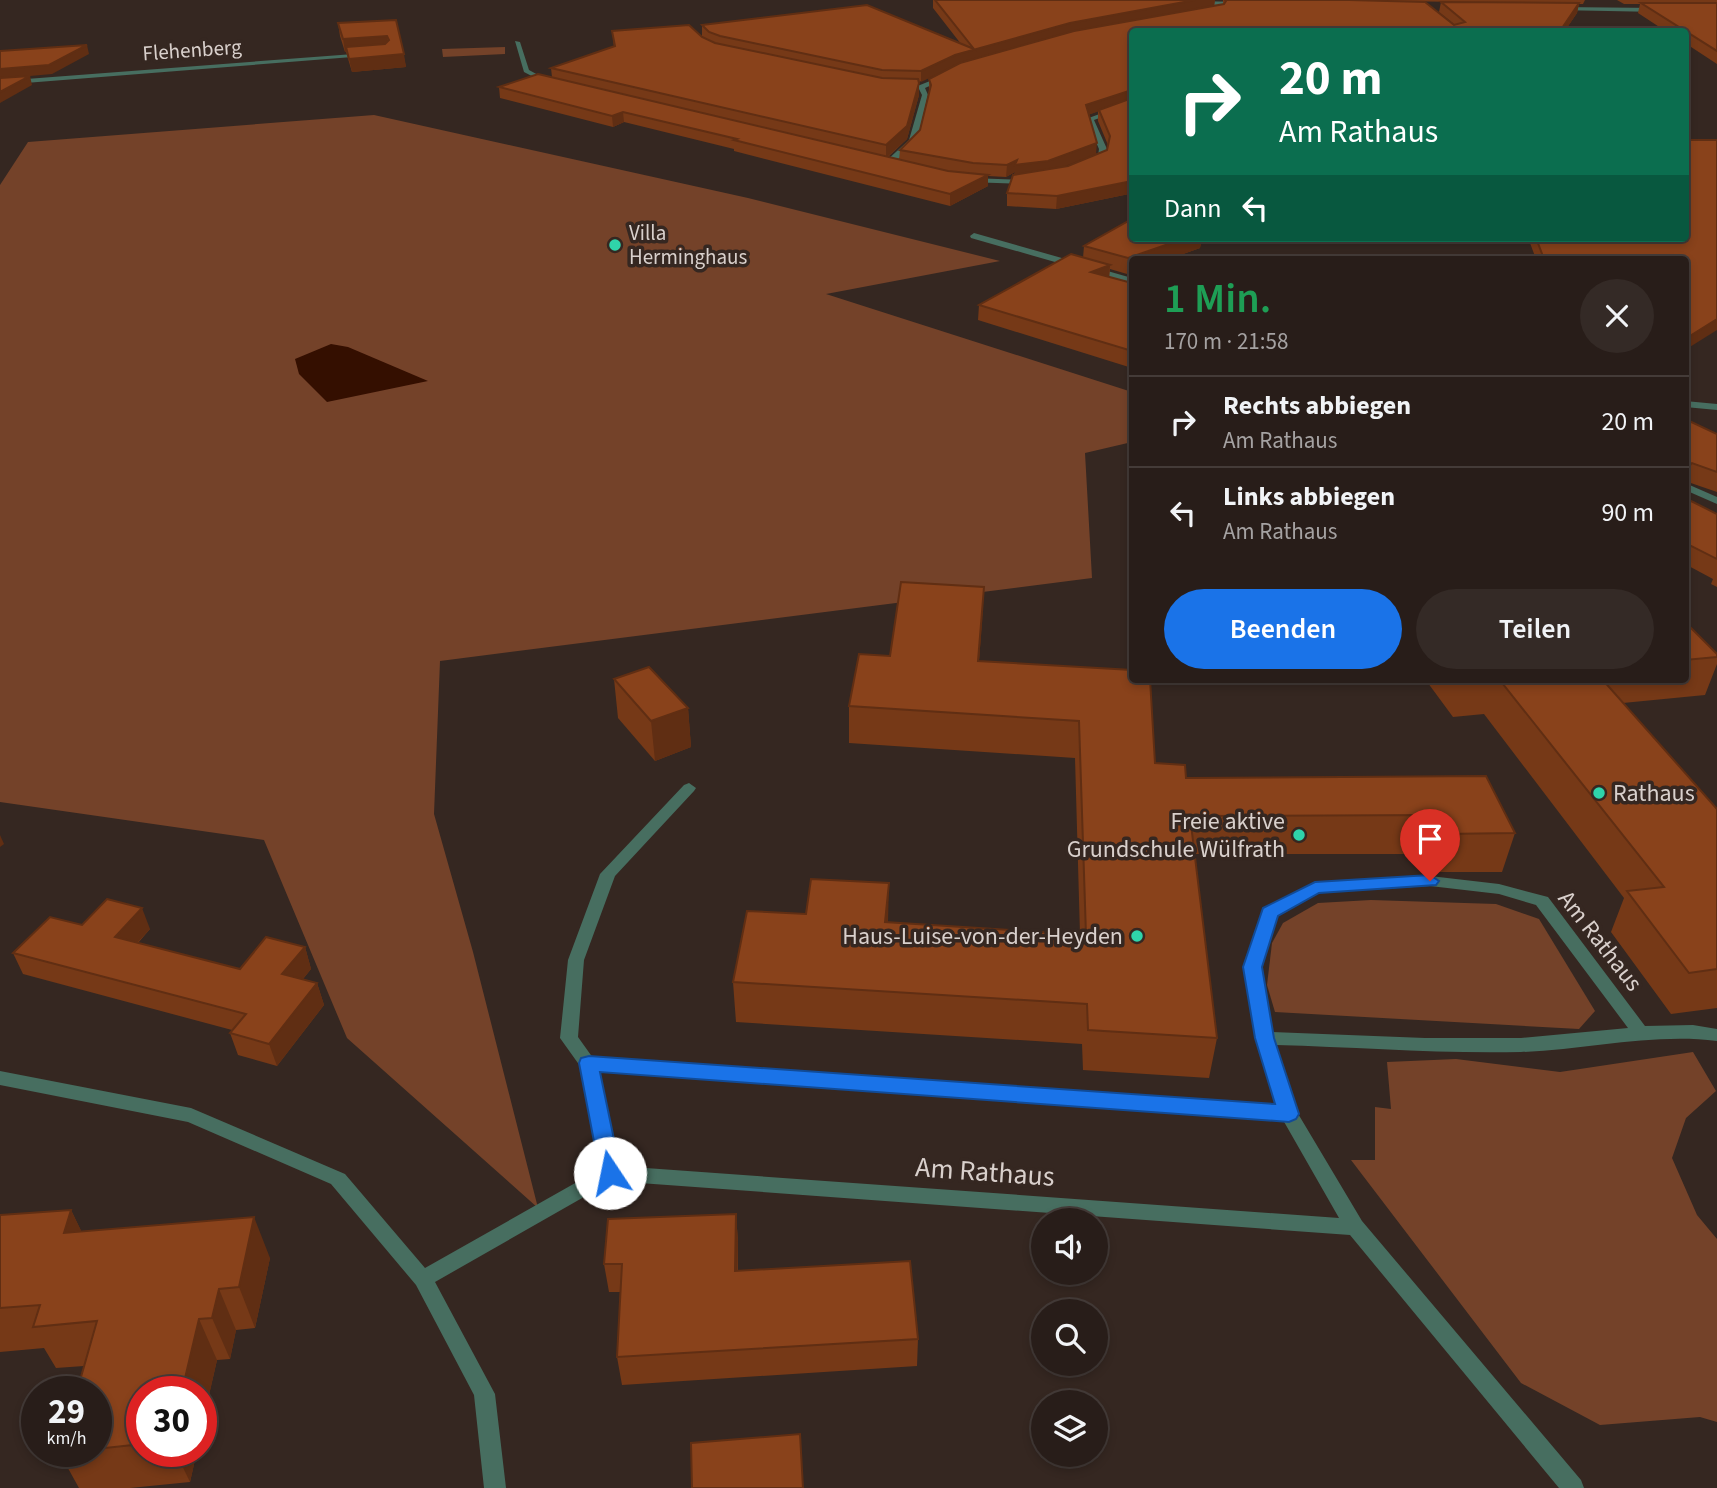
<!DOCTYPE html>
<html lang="de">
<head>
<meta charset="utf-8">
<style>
  :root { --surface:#281d19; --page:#342a26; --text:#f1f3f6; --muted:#a5a2a2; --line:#443b38; --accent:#1a73e8 }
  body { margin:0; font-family:"Source Sans 3",sans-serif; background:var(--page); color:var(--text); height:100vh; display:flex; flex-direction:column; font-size:26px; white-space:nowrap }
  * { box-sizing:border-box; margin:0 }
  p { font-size:23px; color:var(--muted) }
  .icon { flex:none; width:38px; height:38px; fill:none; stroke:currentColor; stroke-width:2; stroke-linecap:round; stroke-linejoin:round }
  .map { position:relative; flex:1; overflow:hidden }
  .side { position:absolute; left:1129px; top:256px; width:560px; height:427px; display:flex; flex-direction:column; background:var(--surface); border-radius:7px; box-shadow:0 4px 10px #0003,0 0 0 2px var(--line) }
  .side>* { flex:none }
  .guide { position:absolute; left:1129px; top:28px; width:560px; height:214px; border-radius:7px; box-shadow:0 4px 10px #0003,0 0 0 2px var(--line); background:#0b6e4f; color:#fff; overflow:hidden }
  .buttons { position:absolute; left:1031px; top:1208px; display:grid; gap:14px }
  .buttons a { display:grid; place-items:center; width:77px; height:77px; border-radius:50%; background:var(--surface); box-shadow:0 4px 10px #0003,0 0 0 2px var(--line); font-size:35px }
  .speed { position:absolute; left:21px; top:1376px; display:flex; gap:14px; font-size:35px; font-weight:700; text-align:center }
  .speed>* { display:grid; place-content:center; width:91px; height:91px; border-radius:50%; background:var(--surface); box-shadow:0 4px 10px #0003,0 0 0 2px var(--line); line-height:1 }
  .speed small { font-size:18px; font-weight:400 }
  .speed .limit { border:10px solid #d22; background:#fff; color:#111 }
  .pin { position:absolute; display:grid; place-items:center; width:60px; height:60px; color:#fff; margin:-72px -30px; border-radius:50% 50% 50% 0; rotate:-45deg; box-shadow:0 0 7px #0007 }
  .pin .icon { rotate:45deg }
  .me { position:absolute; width:77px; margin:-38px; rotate:349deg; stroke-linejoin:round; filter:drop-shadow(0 0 5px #0008) }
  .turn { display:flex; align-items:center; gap:24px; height:147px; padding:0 35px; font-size:32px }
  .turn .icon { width:91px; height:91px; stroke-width:2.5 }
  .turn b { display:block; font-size:49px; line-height:60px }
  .then { display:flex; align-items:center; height:66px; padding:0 35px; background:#0003; gap:14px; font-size:26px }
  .round { display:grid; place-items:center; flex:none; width:74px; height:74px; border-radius:37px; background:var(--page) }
  .summary { display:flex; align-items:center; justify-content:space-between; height:119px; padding:0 35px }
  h1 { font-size:42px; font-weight:600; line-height:52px; color:#1e9e55 }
  .primary-button { display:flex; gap:14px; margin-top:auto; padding:14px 35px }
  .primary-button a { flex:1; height:80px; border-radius:42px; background:var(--accent); color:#fff; font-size:28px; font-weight:600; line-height:80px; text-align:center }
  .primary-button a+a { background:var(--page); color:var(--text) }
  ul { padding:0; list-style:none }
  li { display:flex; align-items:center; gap:21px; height:91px; padding:0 35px; border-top:2px solid var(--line) }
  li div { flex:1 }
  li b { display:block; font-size:26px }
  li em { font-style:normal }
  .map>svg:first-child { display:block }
</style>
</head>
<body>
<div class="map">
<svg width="1717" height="1488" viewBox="0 0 1717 1488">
  <rect width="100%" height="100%" fill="#352721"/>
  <g fill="#744229">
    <path d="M505 47V54L443 57 442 49Z"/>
    <path d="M374 115 748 198 1000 261 826 294 1132 392V442L1085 453 1092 578 440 661 434 814 473 952 538 1208 347 1038 264 840 0 802V185L28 142Z"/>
    <path d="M1371 900 1496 904 1539 919 1595 1011 1579 1029 1275 1012 1267 985 1272 943 1283 923 1318 903Z"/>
    <path d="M1693 1052 1716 1091 1686 1118 1672 1158 1697 1215 1717 1239V1422L1700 1417 1600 1425 1521 1383 1351 1160H1375V1107L1391 1109 1387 1062 1456 1059 1560 1072Z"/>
  </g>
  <path fill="#340f00" d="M331 344 348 347 428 381 327 402 299 374 295 359Z"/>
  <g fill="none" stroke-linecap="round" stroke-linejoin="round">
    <g fill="#476e60" fill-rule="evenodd">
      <path d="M1195 1 1242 2 1245 4 1242 6 1193 4Z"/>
      <path d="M1559 7 1658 8 1661 10 1658 12 1557 10Z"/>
      <path d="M515 41 520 42 529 70 551 82V84H547L524 72Z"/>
      <path d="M367 53 365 56 0 85V81Z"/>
      <path d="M945 75 947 78 925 88 928 95 917 141 891 166H885V162L909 140 922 95 919 89 898 87 920 85Z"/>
      <path d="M1132 102V106L1094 120 1107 149 1106 157 1094 167H1088V163L1098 156 1099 149 1086 119Z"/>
      <path d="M971 178 1028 180 1032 182 1028 184 968 182 967 180Z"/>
      <path d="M974 233 1132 278V284L971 238 970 236Z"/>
      <path d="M1685 401 1717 404V410L1685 407Z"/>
      <path d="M1685 483 1717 497V504L1685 490Z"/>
      <path d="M689 783 696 788 694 791 615 876 584 960 578 1037 593 1058 1277 1105 1256 1038 1244 967 1264 909 1315 883 1430 876 1499 884 1548 897 1645 1026 1693 1025 1717 1029V1041C1651 1033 1587 1050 1521 1052 1439 1054 1357 1047 1276 1045L1297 1112 1362 1221 1581 1480 1584 1488H1559L1350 1235 612 1181 435 1282 495 1394 506 1488H484L474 1395 416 1285 331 1184 188 1122 0 1085V1071L191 1108 345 1174 425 1268 600 1169 580 1066 560 1038 568 960 600 874 684 785ZM1430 886 1499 894 1536 905 1628 1028 1521 1038H1425L1272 1032 1260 967 1277 916 1318 893ZM598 1071 1283 1120 1339 1218 618 1166Z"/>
    </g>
  </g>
  <g fill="#763917" fill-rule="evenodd">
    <path d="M933 0H1215L1214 6 1223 4V0H1585L1583 4H1579L1577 13 1564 32H1132L1129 194 1056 209 1007 206V193L1015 172 1006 177 988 176V186L950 206 734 151V149L624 122 613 127 500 98 499 87 552 77 551 68 614 47 612 31 702 37 706 39 702 36V25L961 44 933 8ZM1396 1 1461 2H1441L1439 12 1454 24ZM940 73 929 79V91L920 130 900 150 899 160 888 157 907 139 919 95V82ZM1098 111V121L1108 145 1107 150 1068 166 1061 167 1096 154 1088 115Z"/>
    <path d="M1617 0H1717V64L1685 43V32H1667L1638 13 1640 4H1624Z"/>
    <path d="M396 20 406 67 352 72 346 52H345L340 36 338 23Z"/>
    <path d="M1132 238H1202L1200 248 1169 259H1132L1127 274 1110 269 1109 277 1132 283V368L978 320 979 305 1083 258 1084 246Z"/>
    <path d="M1511 238H1685V259H1536L1530 243Z"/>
    <path d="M1685 419 1717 434V492L1685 481Z"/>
    <path d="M1685 498 1717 514V587L1711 584 1713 579 1685 564Z"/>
    <path d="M984 587 979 661 1155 763 1186 778 1486 776 1515 833 1502 872H1431L1424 854H1195L1217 1038 1209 1078 1083 1070 1082 1044 736 1022 733 982 888 923 1080 934 1075 758 849 743V706L890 656Z"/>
    <path d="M1685 622 1717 654V664L1705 695 1623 703 1717 809V1008L1671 1014 1611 932 1624 898 1484 714 1453 717 1425 679H1685Z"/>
    <path d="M614 679 688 708 691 747 655 761 618 718Z"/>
    <path d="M82 925 150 929 138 943 240 969 305 947 311 969 303 979 317 983 324 1005 277 1066 238 1055 230 1033 232 1030 23 974 13 953Z"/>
    <path d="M71 1210 81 1231 270 1258 255 1328 236 1330 230 1359 217 1360 201 1430V1391H142V1451H197L190 1482 130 1488H79L59 1452V1451H96V1391L84 1366 56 1368 44 1348 0 1352V1215Z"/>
    <path d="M736 1214 738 1242V1271L918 1339 917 1366 622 1385 617 1357 620 1292H609L604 1264Z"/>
  </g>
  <g fill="#602e13">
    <path d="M1195 0H1215L1214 6 954 66 921 82V71L955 55 1070 23Z"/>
    <path d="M1579 3 1577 13 1564 32H1560Z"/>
    <path d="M387 36 389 48 346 47V52H345L343 39Z"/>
    <path d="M87 45 89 54 52 74 30 76 32 85 0 103V69Z"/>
    <path d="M404 54 406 67 352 72 349 59Z"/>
    <path d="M919 83V95L907 139 886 158V145Z"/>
    <path d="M1132 90V100L1085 116 1086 105Z"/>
    <path d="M623 112 624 122 613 127 612 116Z"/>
    <path d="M1097 143 1096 154 1048 173 1015 177V172L1006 177 1007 165 1017 160Z"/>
    <path d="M988 175V186L950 206V194Z"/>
    <path d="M1132 181V193L1129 194 1056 209 1057 196Z"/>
    <path d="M1186 238H1202L1200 248 1169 259H1132V272L1127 274 1128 258Z"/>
    <path d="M1110 265 1109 280 1091 272Z"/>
    <path d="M1717 319V330L1685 350V339Z"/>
    <path d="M1692 463 1686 481H1685V475L1688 466Z"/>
    <path d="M984 587 982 623 976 698 978 661Z"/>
    <path d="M688 708 691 747 655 761 651 721Z"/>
    <path d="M0 835 4 844 0 847Z"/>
    <path d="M889 883 888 922H885Z"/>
    <path d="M142 908 150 929 123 958 115 937Z"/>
    <path d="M305 947 311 969 289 996 282 974Z"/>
    <path d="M317 983 324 1005 277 1066 269 1044Z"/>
    <path d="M71 1210 91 1251 64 1233Z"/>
    <path d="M736 1214 738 1242 737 1299 735 1271Z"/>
    <path d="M254 1217 270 1258 255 1328 239 1287Z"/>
    <path d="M219 1289 236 1330 230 1359 212 1318Z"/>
    <path d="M199 1319 217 1360 201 1430V1391H182Z"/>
    <path d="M175 1451H197L190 1482Z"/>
  </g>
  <g fill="#89421b" stroke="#602e13" stroke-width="2">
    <path d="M935 0H1195L1070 23 955 55 921 71 882 70 720 36 709 32 702 25 867 5 974 49Z"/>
    <path d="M1225 0H1349L1425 2 1454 25 1465 22 1441 2 1579 3 1560 31H1553L1554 32H1132V90L1086 105 1097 143 1048 161 1015 165 1017 160 1007 165 973 163 900 150 920 130 931 85 929 79 960 63 1074 31 1224 4 1226 1Z"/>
    <path d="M1641 3H1717V51Z"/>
    <path d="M396 20 404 54 349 59 346 47 385 44 389 40 387 36 343 39 338 23Z"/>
    <path d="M689 25 702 37 715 43 882 78 918 79 919 83 907 126 886 145 551 68 615 46 612 31Z"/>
    <path d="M87 45 49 65 0 69V51Z"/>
    <path d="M538 74 948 171 988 175 950 194 734 140 737 139 623 112 612 116 499 87Z"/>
    <path d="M30 76 0 92V78Z"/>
    <path d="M1132 98V181L1057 196 1007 193 1013 175 1068 166 1107 150 1110 136 1099 110Z"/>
    <path d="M1685 140H1717V319L1685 339V259H1544L1536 238H1685Z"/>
    <path d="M1132 219V238H1186L1128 258 1084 246Z"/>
    <path d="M1071 254 1110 265 1091 272 1132 283V351L979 305Z"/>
    <path d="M1685 419 1717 434V472L1692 463 1688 466 1685 465Z"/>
    <path d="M1685 498 1717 514V559L1685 543Z"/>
    <path d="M901 582 984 587 978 661 1132 670V679H1150L1155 763 1185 765 1186 778 1486 776 1515 833 1442 834 1434 815 1190 816 1217 1038 1088 1030 1087 1004 733 982 747 911 806 914 811 879 889 883 885 922 1086 935 1079 721 849 706 859 654 890 656Z"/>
    <path d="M1685 622 1717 654V657L1685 660Z"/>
    <path d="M649 667 688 708 651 721 614 679Z"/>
    <path d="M1499 679H1602L1717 809V969L1689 973 1627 891 1664 887Z"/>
    <path d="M107 899 142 908 115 937 240 969 266 937 305 947 282 974 317 983 269 1044 230 1033 246 1014 13 953 50 917 82 925Z"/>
    <path d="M71 1210 64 1233 254 1217 239 1287 219 1289 212 1318 199 1319 182 1391H142V1444L96 1449V1391H77L97 1321 33 1327 40 1305 0 1308V1215Z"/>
    <path d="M736 1214 735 1271 910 1261 918 1339 617 1357 622 1264H604L608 1219Z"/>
    <path d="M800 1434 803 1488H692L691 1443Z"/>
  </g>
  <path fill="#1a73e8" stroke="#114b97" stroke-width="2" d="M1430 875 1439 881 1436 885 1319 893 1278 916 1262 967 1274 1038 1299 1114 1296 1119 1289 1122 600 1072 621 1173 618 1180 610 1182 603 1180 600 1173 579 1063 581 1058 589 1056 1275 1104 1255 1038 1243 967 1263 908 1315 882Z"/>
  <g fill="#2fd4aa" stroke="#352721" stroke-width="2.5">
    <circle cx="615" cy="245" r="7"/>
    <circle cx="1599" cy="793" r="7"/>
    <circle cx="1299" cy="835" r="7"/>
    <circle cx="1137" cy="936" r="7"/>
  </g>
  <g text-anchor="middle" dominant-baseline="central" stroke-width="7" stroke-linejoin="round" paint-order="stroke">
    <g font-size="21" fill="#d9d0cc" stroke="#352721">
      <text transform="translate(192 50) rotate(-4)">Flehenberg</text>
    </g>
    <g font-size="21" fill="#d9d0cc" stroke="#352721" text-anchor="start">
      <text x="629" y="233">Villa<tspan x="629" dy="24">Herminghaus</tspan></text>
    </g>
    <g font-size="24" fill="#d9d0cc" stroke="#352721" text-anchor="end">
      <text x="1613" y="793" text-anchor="start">Rathaus</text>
      <text x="1285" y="821">Freie aktive<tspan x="1285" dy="28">Grundschule Wülfrath</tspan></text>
      <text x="1123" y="936">Haus-Luise-von-der-Heyden</text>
    </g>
    <g font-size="24" fill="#d9d0cc" stroke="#352721">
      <text transform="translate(1600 941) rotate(52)">Am Rathaus</text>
    </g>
    <g font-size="28" fill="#d9d0cc" stroke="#352721">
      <text transform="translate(985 1172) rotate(4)">Am Rathaus</text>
    </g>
  </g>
</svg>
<div class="buttons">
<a><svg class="icon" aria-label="sound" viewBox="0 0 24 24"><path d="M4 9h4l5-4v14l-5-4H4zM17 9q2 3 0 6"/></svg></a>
<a><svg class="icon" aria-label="search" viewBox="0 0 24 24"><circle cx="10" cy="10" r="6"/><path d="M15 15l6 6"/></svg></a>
<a><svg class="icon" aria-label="layers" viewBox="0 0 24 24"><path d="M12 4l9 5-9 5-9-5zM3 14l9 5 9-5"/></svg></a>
</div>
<div class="speed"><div>29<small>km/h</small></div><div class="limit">30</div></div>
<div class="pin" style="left:1430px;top:881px;background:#d93025"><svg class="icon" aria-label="arrive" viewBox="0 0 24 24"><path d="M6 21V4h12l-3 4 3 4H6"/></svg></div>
<svg class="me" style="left:610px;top:1173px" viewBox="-20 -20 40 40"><circle r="19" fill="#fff"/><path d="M0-13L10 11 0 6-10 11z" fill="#1a73e8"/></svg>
<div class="guide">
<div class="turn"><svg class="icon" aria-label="right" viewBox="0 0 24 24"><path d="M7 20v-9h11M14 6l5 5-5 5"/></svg><div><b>20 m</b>Am Rathaus</div></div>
<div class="then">Dann<svg class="icon" aria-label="left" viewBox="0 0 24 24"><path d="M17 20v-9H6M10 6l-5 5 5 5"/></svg></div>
</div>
<section class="side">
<div class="summary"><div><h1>1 Min.</h1><p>170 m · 21:58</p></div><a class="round"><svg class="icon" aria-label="close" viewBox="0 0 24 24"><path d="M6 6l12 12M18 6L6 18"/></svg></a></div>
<ul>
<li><svg class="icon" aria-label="right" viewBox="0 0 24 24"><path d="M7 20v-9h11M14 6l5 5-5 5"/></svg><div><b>Rechts abbiegen</b><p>Am Rathaus</p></div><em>20 m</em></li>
<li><svg class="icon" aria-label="left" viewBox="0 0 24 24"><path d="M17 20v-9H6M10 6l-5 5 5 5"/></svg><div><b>Links abbiegen</b><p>Am Rathaus</p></div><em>90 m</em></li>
</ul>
<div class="primary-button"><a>Beenden</a><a>Teilen</a></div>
</section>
</div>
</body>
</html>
